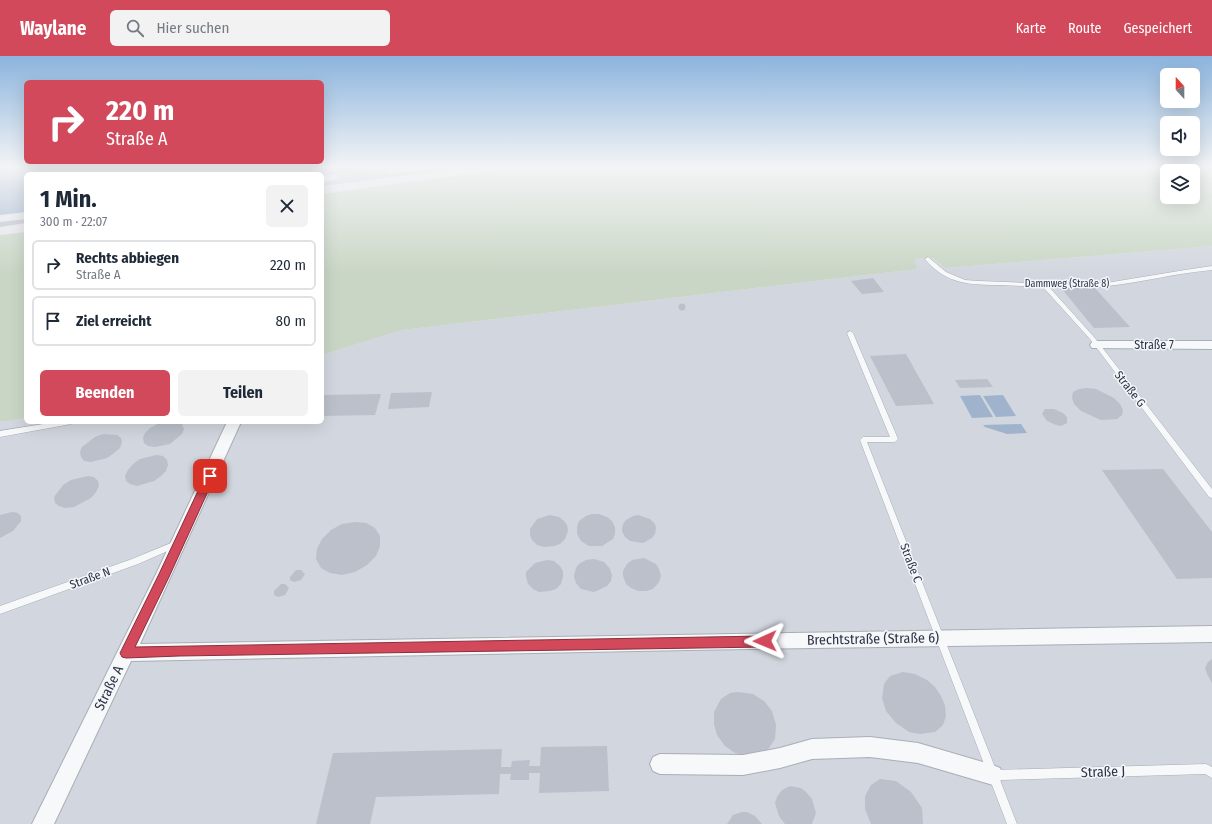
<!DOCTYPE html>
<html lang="de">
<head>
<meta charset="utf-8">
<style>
  :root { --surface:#fff; --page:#f2f2f3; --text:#1f2937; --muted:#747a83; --line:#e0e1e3; --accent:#d1495b }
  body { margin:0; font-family:"Fira Sans Condensed",sans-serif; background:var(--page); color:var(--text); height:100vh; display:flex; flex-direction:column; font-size:15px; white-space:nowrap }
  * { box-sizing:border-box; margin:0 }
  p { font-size:13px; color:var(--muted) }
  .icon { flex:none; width:22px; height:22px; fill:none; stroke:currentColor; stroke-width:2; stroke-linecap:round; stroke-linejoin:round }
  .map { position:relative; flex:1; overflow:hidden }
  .panel { position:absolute; left:24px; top:116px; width:300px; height:252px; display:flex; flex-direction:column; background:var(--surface); border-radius:6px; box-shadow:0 4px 16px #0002 }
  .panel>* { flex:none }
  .hud { position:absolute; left:24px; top:24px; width:300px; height:84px; border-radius:6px; box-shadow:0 4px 16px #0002; background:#d1495b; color:#fff; overflow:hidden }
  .needle { width:26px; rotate:339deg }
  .fabs { position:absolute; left:1160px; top:12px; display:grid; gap:8px }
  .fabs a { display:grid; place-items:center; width:40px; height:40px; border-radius:6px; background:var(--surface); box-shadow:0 4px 16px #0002; font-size:20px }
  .pin { position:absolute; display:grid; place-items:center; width:34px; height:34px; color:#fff; margin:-17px; border-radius:8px; box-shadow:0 2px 6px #0006 }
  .me { position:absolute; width:44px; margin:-22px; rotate:269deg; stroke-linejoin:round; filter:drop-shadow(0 0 3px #0008) }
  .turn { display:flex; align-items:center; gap:14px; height:84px; padding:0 16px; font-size:18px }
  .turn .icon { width:52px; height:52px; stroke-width:2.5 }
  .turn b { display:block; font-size:28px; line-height:34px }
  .round { display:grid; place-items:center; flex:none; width:42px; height:42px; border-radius:6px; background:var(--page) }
  .overview { display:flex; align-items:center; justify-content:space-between; height:68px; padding:0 16px }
  h1 { font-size:24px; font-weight:700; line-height:30px }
  .primary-button { display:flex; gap:8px; margin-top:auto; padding:8px 16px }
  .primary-button a { flex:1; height:46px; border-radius:6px; background:var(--accent); color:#fff; font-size:16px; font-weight:700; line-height:46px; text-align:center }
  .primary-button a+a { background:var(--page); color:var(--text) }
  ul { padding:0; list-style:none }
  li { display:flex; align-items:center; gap:12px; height:50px; margin:0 8px 6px; padding:0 8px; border:2px solid var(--line); border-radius:6px }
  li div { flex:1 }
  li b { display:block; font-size:15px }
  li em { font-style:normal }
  header { display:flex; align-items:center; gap:24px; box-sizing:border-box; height:56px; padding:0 20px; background:var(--accent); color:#fff }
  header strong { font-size:19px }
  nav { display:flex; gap:22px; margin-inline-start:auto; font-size:14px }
  .search { width:280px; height:36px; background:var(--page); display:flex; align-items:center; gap:10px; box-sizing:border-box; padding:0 14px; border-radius:6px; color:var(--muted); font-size:15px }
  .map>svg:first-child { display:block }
</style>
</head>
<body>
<header>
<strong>Waylane</strong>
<div class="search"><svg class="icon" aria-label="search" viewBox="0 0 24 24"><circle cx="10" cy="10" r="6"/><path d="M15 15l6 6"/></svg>Hier suchen</div>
<nav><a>Karte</a><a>Route</a><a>Gespeichert</a></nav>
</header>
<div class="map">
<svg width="1212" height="768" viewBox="0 0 1212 768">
  <rect width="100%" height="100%" fill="#e4e7ec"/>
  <path fill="#d2d6de" d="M1212 190V768H0V366L26 362V366H322V299L402 274 917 213 913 203 933 202 945 212Z"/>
  <g fill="#c9d6c5" fill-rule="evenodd">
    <path d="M527 110H1212V190L945 212 933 202 914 203 917 213 402 274 322 299V138ZM1167 115H1193V141H1167Z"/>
    <path d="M26 176V362L0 366V179Z"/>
  </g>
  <g fill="#9fb4cc">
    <path d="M0 110H401L387 112 386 110 337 116V118L322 120V118H26V156L0 159Z"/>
    <path d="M980 339 993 361 972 362 960 340Z"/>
    <path d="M1003 339 1016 360 996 361 983 340Z"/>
    <path d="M1021 368 1027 377 1007 378 985 371 983 369Z"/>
  </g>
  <g fill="#bbc0ca">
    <path d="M386 110 387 118 449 110 473 111 322 130V126L337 124V116Z"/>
    <path d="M26 163V167L0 171V166Z"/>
    <path d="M873 222 884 236 862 238 851 225Z"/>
    <path d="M1094 231 1130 271 1094 272 1061 232Z"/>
    <circle cx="682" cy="251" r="3.5"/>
    <path d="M906 298 934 348 896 350 870 300Z"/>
    <path d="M987 323 993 331 960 332 955 324Z"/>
    <path d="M1087 332 1096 333 1114 342 1120 348 1123 354 1122 359 1117 363 1101 364 1081 355 1074 348 1072 342 1073 336 1079 333Z"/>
    <path d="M432 336 429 351 388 353 391 337Z"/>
    <path d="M381 338 375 359 322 360V339Z"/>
    <path d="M1045 353H1054L1063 357 1067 361V367L1061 370 1056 369 1047 365 1042 358Z"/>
    <path d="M161 366H180L182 368 184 373 182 378 170 388 155 391 148 390 144 387 143 382 145 377 150 372Z"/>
    <path d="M103 378 117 379 121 382 122 386 120 392 114 397 107 402 91 406 84 405 81 401 80 396 82 391 95 381Z"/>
    <path d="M156 399 163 400 167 404 168 409 166 415 161 420 154 425 137 430 130 428 126 425 125 420 128 414 133 408 140 403Z"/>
    <path d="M1163 413 1212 476V522L1177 523 1102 414Z"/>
    <path d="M88 420 94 421 98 425 99 430 96 436 91 442 74 451 65 452 59 450 55 447 54 441 63 429 71 424Z"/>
    <path d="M12 456 18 457 21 460V465L13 475 0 482V459Z"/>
    <path d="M592 458H599L607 461 612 465 615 471V478L613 483 602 490H589L581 485 577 478V471L579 465 586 460Z"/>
    <path d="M550 459 559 461 564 465 567 469 568 475 565 483 560 488 554 490 544 491 537 489 532 484 530 479V473L537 463Z"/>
    <path d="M638 459 650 463 655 468 656 472 655 478 652 482 643 487 630 485 625 481 622 475 623 468 626 464 633 460Z"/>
    <path d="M355 466 366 467 375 472 380 480V490L376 500 367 509 355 516 342 519 330 517 321 512 316 503 317 493 322 483 331 474 342 468Z"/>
    <path d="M644 502 656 508 659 513 661 520 659 526 653 533 646 535H638L631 532 626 528 623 520V515L627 508 632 504Z"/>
    <path d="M594 503 604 506 610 513 612 519 611 525 607 530 594 536 581 533 576 527 574 520 576 512 579 508 586 504Z"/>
    <path d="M547 504 554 505 560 510 563 515V521L561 528 556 533 550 535 539 536 533 533 528 528 526 521V516L535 507Z"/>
    <path d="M296 514H301L305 518 301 524 294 526 290 524V521Z"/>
    <path d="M281 528H285L289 532 285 539 278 541 274 539V535Z"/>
    <path d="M1212 603V627L1207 618 1205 612 1208 606Z"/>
    <path d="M903 616 915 618 927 624 935 631 941 640 945 650 946 660 943 669 935 676 920 678 909 676 896 667 886 655 882 642 884 628 890 620Z"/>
    <path d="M738 636 753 638 764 645 772 655 776 669 775 683 769 692 766 695 749 700 735 697 725 690 717 679 714 668V656L721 643 730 637Z"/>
    <path d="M607 690 609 735 539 737 540 717H529V724H510L511 718H500L499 738 376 741 370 768H316L333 697 502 693 501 711H511L512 705 530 704 529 710H540L541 691Z"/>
    <path d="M880 723 896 725 911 736 922 752 923 768H871L865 753V740L871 729Z"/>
    <path d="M790 730 801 732 806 736 812 743 816 757 812 768H785L779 760 775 747 777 741 782 734Z"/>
    <path d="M742 756H747L755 760 762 768H727L733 759Z"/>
  </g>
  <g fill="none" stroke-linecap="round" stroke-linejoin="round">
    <g stroke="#a9aeb7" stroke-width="1">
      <g id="lane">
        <path d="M928 201 946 216 965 224 979 225 1058 228 1106 227 1185 214 1212 210V214C1177 217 1143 226 1108 230 1089 233 1069 232 1049 231L1094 281 1212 433V442L1209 441 1090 283 1043 231C1029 230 1016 230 1002 229 972 229 946 229 925 203Z"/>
        <path d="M850 275 853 277 898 383 895 386H867L996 714 1206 708 1212 711V722L1205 718 1000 724 1017 768H1007L860 384 863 381H890L847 277Z"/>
        <path d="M56 366H74L71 368 0 381V375Z"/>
        <path d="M176 485 179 486 180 488 179 490 138 508 0 558V550L132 503Z"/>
      </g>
    </g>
    <g stroke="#a9aeb7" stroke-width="2">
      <g id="street">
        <path d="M1096 285H1212V293L1092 292 1090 289 1092 286Z"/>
        <path d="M227 366H241L140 588 1212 570V586L688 594 131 605 54 768H32L157 516Z"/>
        <path d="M870 681 918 687 993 709 1000 712 1003 719 1000 726 993 729 918 707 870 701 812 703 780 712 743 719 660 718 653 715 650 708 653 701 660 698 743 699 780 692 812 683Z"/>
      </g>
    </g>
    <use href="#lane" fill="#f7f8fa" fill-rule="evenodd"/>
    <use href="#street" fill="#f7f8fa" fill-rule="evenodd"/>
  </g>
  <linearGradient id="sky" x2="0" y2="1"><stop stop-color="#8bb4dd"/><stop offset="0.51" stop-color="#f3f4f6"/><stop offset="1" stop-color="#f3f4f6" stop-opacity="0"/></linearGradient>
  <rect width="1212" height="217" fill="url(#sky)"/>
  <path fill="#d1495b" stroke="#882f3b" d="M210 416 213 417 215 420 169 521 135 591 765 580 769 581 771 585 769 589 765 591 179 600 126 602 122 601 120 597 122 593 159 518 205 420 206 417Z"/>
  <g text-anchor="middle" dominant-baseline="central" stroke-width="3" stroke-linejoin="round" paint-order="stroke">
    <g font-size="10" fill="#2b3445" stroke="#f4f6f9">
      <text x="1067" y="228">Dammweg (Straße 8)</text>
    </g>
    <g font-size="12" fill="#2b3445" stroke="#f4f6f9">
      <text x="1154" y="289">Straße 7</text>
      <text transform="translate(1130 333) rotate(52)">Straße G</text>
      <text transform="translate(911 507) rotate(69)">Straße C</text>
      <text transform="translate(90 522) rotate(-20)">Straße N</text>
    </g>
    <g font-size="14" fill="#2b3445" stroke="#f4f6f9">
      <text transform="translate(873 583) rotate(-1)">Brechtstraße (Straße 6)</text>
      <text transform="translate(109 632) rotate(-64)">Straße A</text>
      <text transform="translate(1103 716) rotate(-2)">Straße J</text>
    </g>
  </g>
</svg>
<div class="fabs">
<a><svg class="needle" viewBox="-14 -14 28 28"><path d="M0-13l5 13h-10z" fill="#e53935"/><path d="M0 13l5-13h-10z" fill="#747a83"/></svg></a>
<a><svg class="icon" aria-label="sound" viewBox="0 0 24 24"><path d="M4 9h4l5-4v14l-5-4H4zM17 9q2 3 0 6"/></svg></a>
<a><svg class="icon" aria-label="layers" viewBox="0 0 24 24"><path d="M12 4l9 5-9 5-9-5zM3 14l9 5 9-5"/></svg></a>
</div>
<div class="pin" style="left:210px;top:420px;background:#d93025"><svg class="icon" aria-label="arrive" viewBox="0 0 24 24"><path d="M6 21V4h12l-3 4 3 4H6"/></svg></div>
<svg class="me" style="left:765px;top:585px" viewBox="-20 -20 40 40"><path d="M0-17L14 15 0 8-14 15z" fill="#d1495b" stroke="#fff" stroke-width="4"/></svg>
<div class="hud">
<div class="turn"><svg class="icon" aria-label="right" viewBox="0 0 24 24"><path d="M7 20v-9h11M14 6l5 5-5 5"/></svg><div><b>220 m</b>Straße A</div></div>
</div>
<section class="panel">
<div class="overview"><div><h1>1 Min.</h1><p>300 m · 22:07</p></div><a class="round"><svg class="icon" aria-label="close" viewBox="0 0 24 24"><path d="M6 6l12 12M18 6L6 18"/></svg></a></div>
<ul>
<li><svg class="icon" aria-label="right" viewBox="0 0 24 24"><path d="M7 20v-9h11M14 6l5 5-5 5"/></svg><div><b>Rechts abbiegen</b><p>Straße A</p></div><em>220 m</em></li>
<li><svg class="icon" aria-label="arrive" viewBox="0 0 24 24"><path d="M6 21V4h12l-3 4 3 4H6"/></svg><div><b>Ziel erreicht</b></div><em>80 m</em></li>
</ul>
<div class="primary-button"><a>Beenden</a><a>Teilen</a></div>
</section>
</div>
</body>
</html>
